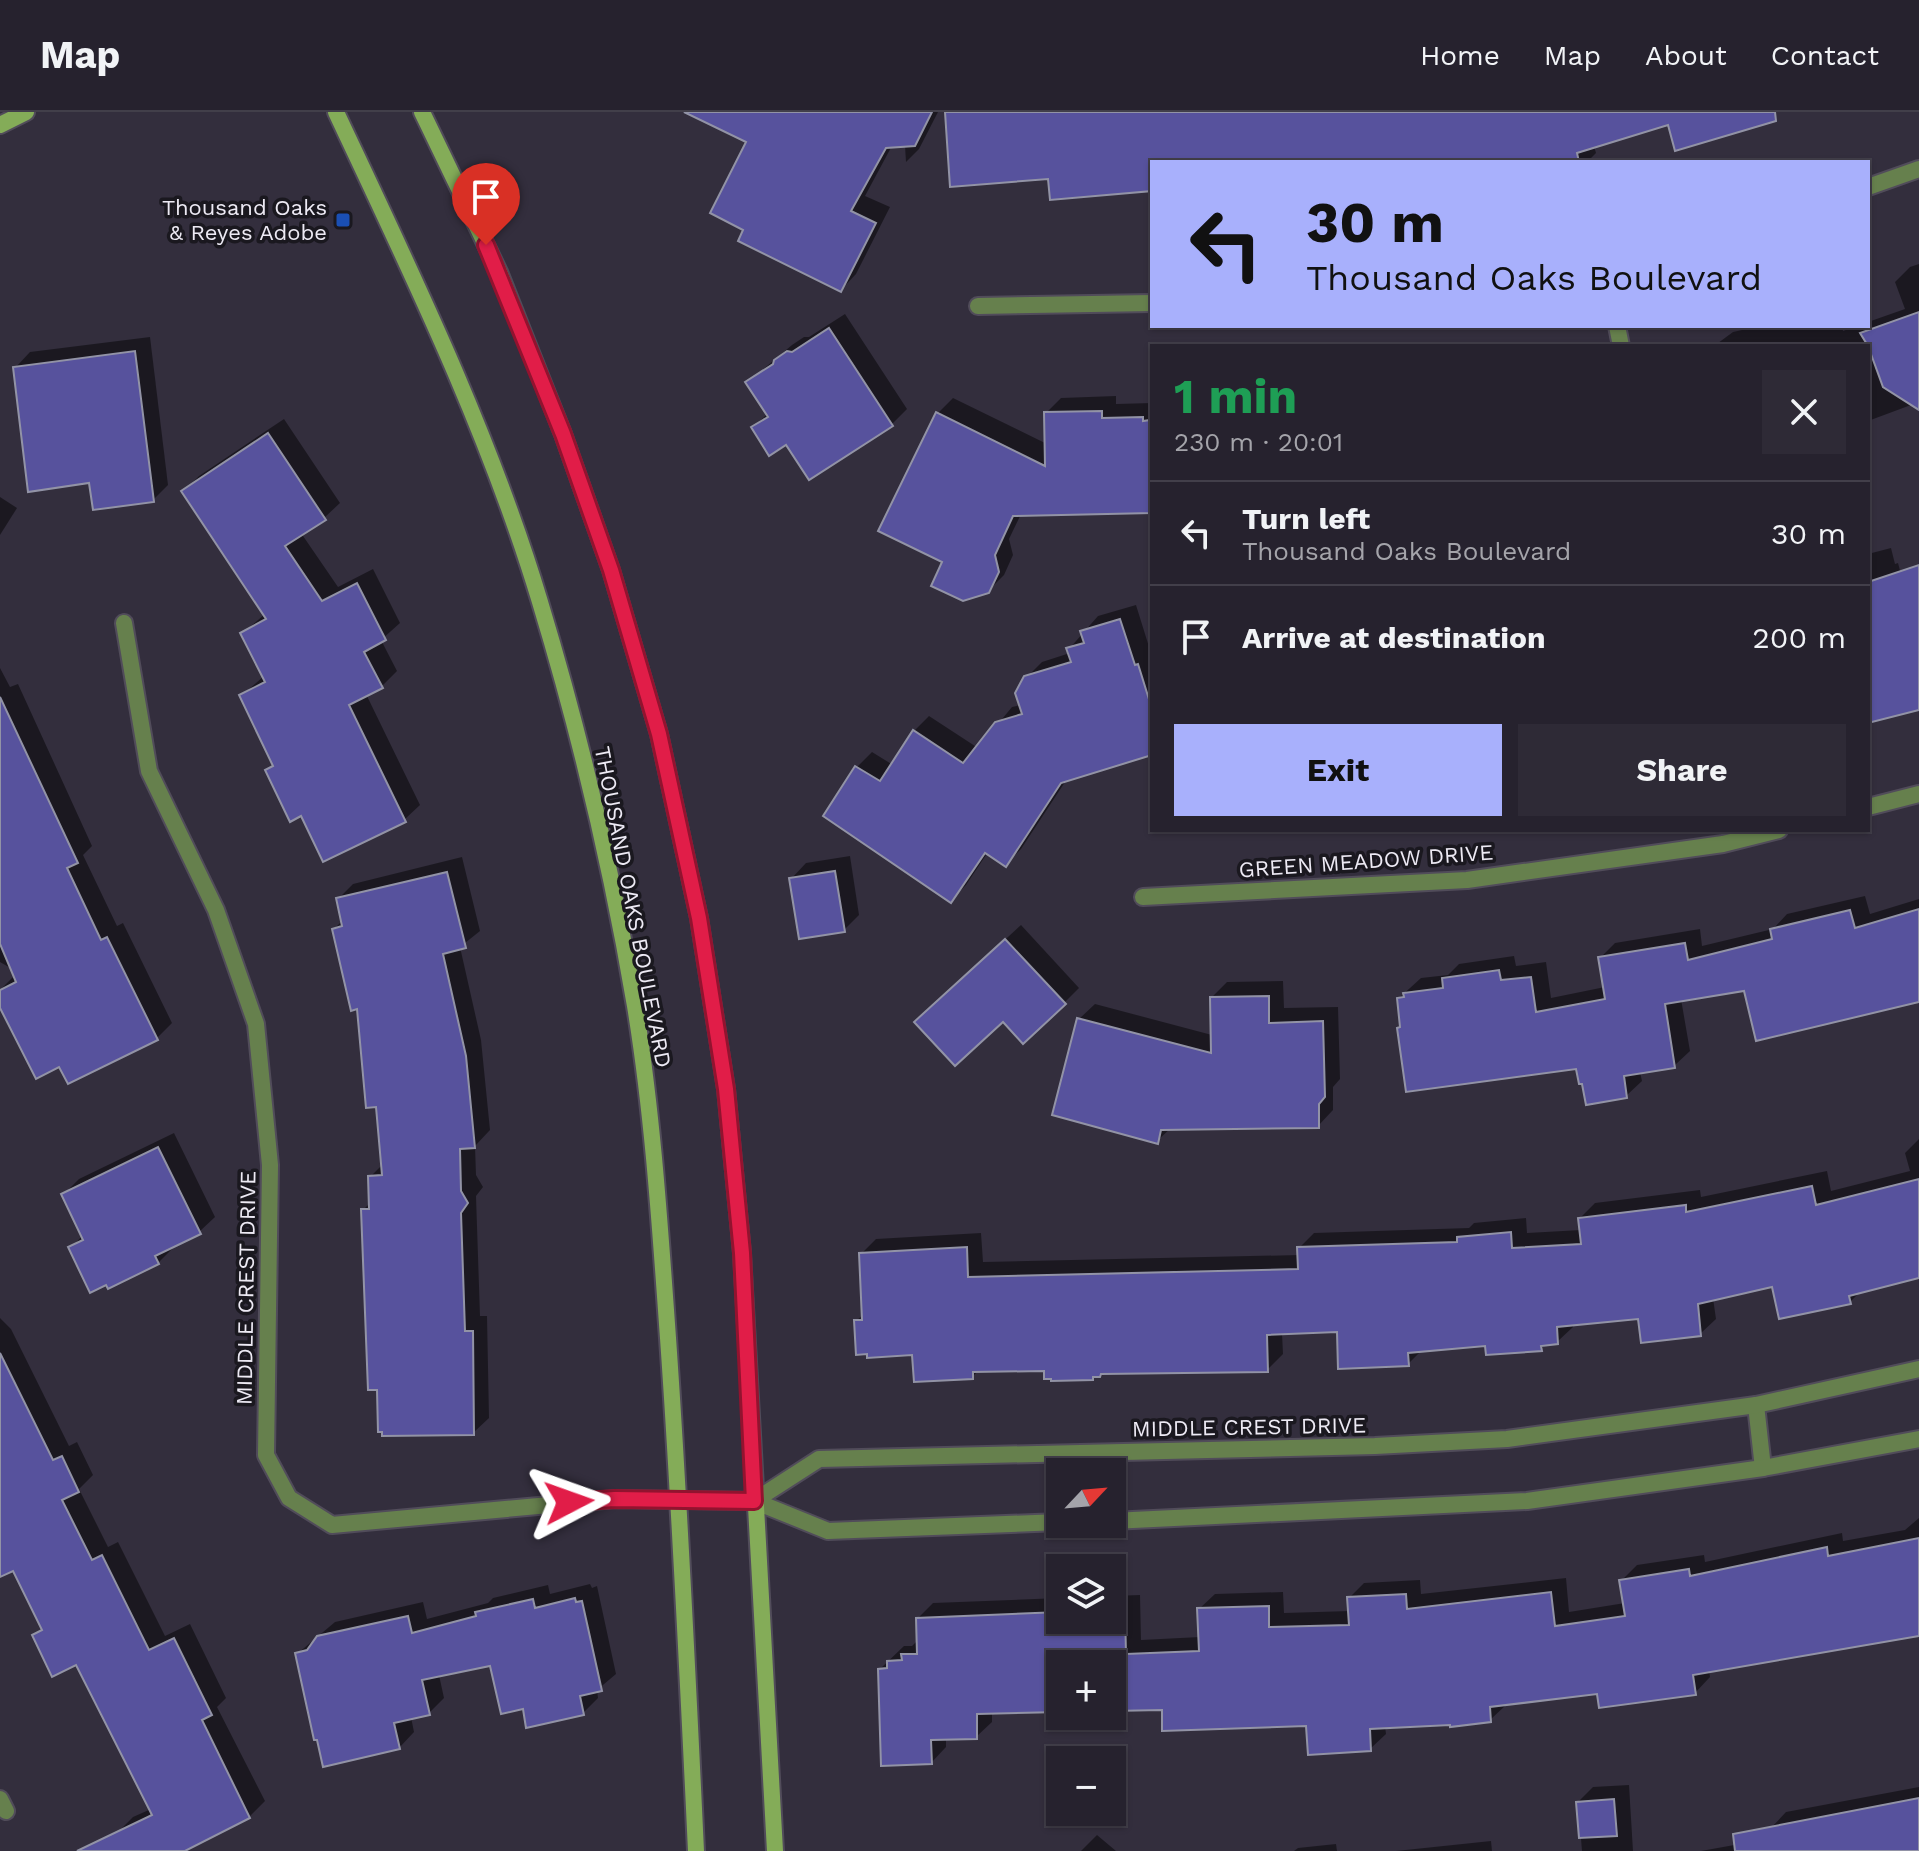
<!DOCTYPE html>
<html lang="en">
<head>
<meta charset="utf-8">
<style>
  :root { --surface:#26222e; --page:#2e2a36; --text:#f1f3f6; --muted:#a4a4aa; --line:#423f4a; --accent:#a8b0fc }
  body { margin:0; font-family:"Work Sans",sans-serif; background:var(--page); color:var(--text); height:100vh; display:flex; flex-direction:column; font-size:30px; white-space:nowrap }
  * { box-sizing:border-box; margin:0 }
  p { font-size:26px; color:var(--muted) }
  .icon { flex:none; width:44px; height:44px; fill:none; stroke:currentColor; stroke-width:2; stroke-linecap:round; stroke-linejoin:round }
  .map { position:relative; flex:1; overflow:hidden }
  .drawer { position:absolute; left:1150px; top:232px; width:720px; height:488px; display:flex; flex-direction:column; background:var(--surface); border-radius:0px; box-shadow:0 2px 6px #0004,0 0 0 2px var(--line) }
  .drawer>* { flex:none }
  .top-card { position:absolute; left:1150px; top:48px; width:720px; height:168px; border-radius:0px; box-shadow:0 2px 6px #0004,0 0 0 2px var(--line); background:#a8b0fc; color:#111; overflow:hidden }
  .needle { width:52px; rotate:64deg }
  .buttons { position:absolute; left:1046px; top:1346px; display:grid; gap:16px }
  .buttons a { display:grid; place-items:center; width:80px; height:80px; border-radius:0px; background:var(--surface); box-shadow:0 2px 6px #0004,0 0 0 2px var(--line); font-size:40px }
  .pin { position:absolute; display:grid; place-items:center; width:68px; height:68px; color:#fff; margin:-82px -34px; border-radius:50% 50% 50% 0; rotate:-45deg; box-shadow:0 0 8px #0007 }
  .pin .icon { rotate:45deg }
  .me { position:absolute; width:88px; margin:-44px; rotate:86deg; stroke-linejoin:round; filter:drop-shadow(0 0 6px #0008) }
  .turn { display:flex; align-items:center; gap:28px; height:168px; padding:0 24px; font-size:36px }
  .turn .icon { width:104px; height:104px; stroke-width:2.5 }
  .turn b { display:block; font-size:56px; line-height:68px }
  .round { display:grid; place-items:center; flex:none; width:84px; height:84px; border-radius:0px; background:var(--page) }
  .head { display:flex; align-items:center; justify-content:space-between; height:136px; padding:0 24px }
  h1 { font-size:48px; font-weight:700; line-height:60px; color:#1e9e55 }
  .button { display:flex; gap:16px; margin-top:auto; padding:16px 24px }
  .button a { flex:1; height:92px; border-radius:0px; background:var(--accent); color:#111; font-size:32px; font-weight:700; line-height:92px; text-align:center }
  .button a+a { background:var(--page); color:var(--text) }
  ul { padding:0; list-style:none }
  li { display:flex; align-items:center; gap:24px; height:104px; padding:0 24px; border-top:2px solid var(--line) }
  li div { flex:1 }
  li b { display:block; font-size:30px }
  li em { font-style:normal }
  header { display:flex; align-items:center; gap:48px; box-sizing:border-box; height:112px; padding:0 40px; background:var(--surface); border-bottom:2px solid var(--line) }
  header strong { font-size:38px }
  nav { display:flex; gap:44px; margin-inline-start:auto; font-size:28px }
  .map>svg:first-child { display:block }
</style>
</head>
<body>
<header>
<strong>Map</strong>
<nav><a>Home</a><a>Map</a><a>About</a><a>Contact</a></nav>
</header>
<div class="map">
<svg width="1919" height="1739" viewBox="0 0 1919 1739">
  <rect width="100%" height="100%" fill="#332e3d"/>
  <g fill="#0007">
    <path d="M739 0H851L894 30 865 84 890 95 856 162 841 178 746 117 748 29Z"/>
    <path d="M903 0H938L919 37 906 50Z"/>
    <path d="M947 0H1758L1669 11 1594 34 1596 41 1587 50H1152V77L1050 64Z"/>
    <path d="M1919 152V290L1868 309V234H1714L1733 220 1760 214H1842L1843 219 1857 214H1868V210L1905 197 1895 170 1910 155Z"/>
    <path d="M845 202 907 297 892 312 787 330 754 315 768 301 748 270 792 233 804 225H809Z"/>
    <path d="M150 225 168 373 153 388 91 369 15 256 30 240Z"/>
    <path d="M1116 284V292L1152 291V399L1021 402 1009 427 1013 443 1004 463 988 479 944 449 938 301 953 286 1047 332 1046 301 1061 286Z"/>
    <path d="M284 307 340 391 324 406 301 421 338 475 373 457 400 511 381 528 397 559 382 574 366 582 420 693 404 708 267 659 274 652 241 584 264 564 243 521 265 502 184 379 199 364Z"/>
    <path d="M0 385 17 396 0 423Z"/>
    <path d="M1891 436 1895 452 1898 451 1919 530V595L1868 609V442Z"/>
    <path d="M1136 493 1150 538H1152V641L1067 667 1021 737 1006 752 988 740 966 773 951 788 857 655 872 640 893 653 914 619 929 604 978 636 1012 595 1021 593 1026 566 1042 550 1070 541 1069 537 1098 504Z"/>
    <path d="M0 556 10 575 18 572 92 734 83 743 117 814 123 811 172 911 157 926 68 969 60 953 0 889V878L12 866 21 862 0 850Z"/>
    <path d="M850 744 859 803 844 818 791 767 806 751Z"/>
    <path d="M462 745 480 819 460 835 481 928 490 1018 475 1034 476 1063 483 1075 476 1084 480 1204H487L489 1306 473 1321 379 1276 363 1098 371 1090 370 1065 383 1052 378 993 359 895 334 817 343 808 338 787 353 772Z"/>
    <path d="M1865 784 1870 802 1919 787V888L1746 876 1681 887 1690 939 1674 954 1640 960 1642 969 1626 984 1578 955 1402 913 1399 886 1421 866 1448 863 1459 852 1514 844 1516 854 1546 850 1551 886 1605 875 1600 846 1615 831 1700 817 1702 834 1773 817 1787 802Z"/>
    <path d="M1021 813 1079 876 1064 891 1003 907 932 895Z"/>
    <path d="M1283 869 1284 896 1338 895 1340 967 1333 975V998L1318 1014 1171 1016 1157 1029 1079 907 1095 892 1212 923V885L1227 870Z"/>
    <path d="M174 1021 215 1105 199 1120 172 1133 174 1135 158 1151 71 1136 83 1123 63 1083 79 1067Z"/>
    <path d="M1919 1027V1164L1861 1179 1850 1190 1774 1173 1713 1186 1716 1207 1700 1222 1640 1205 1573 1211V1215L1557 1230 1547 1231 1541 1237 1487 1232 1423 1237 1408 1252 1339 1218 1282 1221 1283 1242 1267 1258 1102 1260 1092 1266 1046 1257 979 1258 972 1265 914 1241 856 1209 864 1202 861 1142 876 1127 981 1121 983 1150 1299 1143V1136L1314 1121 1469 1116 1474 1111 1526 1106 1527 1121 1581 1118 1580 1106 1595 1091 1700 1078 1701 1085 1827 1059 1831 1079 1910 1059 1905 1041Z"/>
    <path d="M0 1206 11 1217 69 1334 77 1330 93 1363 79 1377 108 1435 118 1430 165 1524 190 1512 226 1586 217 1595 265 1689 249 1705 181 1739H128L118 1720 133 1705 151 1697 77 1550 34 1524 43 1515 14 1456 0 1463Z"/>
    <path d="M1919 1406V1521L1709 1558 1710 1565 1695 1581 1599 1580 1506 1593 1490 1608 1385 1614 1386 1622 1370 1637 1308 1612 1163 1596 1112 1597V1552H1060V1598L992 1600V1610L976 1625 946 1626V1635L931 1651 880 1557 904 1534H912L919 1527 918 1506 933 1491 1060 1486V1508H1112V1484L1140 1483 1141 1528 1200 1525 1199 1497 1215 1482 1283 1480 1284 1501 1350 1499 1349 1486 1364 1471 1420 1468 1421 1482 1566 1466 1569 1500 1625 1491 1622 1468 1637 1453 1704 1443 1705 1450 1842 1421 1843 1429 1905 1418Z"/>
    <path d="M590 1472 592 1476 597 1474 616 1562 597 1578 598 1586 583 1601 524 1595 492 1551 439 1563 444 1586 429 1601 411 1605 414 1620 399 1636 297 1542 335 1510 423 1490 427 1507 488 1491 493 1486 548 1473 550 1482Z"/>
    <path d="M1629 1673 1633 1739H1582L1578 1690 1593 1675Z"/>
    <path d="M1919 1675V1739H1701L1773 1726 1771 1716 1786 1700Z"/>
    <path d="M1097 1723 1116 1739H1081Z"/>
    <path d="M1491 1729 1492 1739H1396Z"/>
    <path d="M1336 1732 1337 1739H1294L1298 1736Z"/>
  </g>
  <g fill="#57529d" stroke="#9293a6" stroke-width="2">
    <path d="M684 0H932L915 34 886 36 851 99 876 111 841 180 738 129 743 118 710 101 746 30Z"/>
    <path d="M945 0H1775L1776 9 1675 39 1668 13 1577 41 1579 50H1152V79L1050 88 1048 67 950 75Z"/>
    <path d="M1919 200V298L1883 275 1868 234 1860 221Z"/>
    <path d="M829 216 893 314 809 368 786 333 769 344 751 315 768 305 745 270 773 252 774 248 787 239 792 240Z"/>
    <path d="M135 239 154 390 93 398 89 371 28 380 13 255Z"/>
    <path d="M1102 299V306L1143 305V309L1150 308 1152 401 1013 404 995 443 999 460 989 481 963 489 931 474 942 450 878 419 936 300 1045 354 1044 300Z"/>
    <path d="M268 321 326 408 285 434 322 489 357 471 386 528 364 540 383 576 349 593 406 710 323 750 301 704 290 710 265 658 273 654 239 583 265 570 240 521 266 507 181 379Z"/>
    <path d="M1919 453V598L1868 611V470Z"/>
    <path d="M1120 507 1135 553 1138 552 1152 597V643L1061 671 1006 755 985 741 951 791 823 704 855 654 880 669 913 618 963 651 995 610 1022 602 1015 581 1024 564 1071 550 1066 536 1084 531 1080 519Z"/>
    <path d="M0 585 78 751 67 756 101 828 107 825 158 928 68 972 59 955 36 967 0 896V878L16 870 0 832Z"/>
    <path d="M835 759 845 820 799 827 789 766Z"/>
    <path d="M447 760 466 836 443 842 466 944 475 1036 460 1037 461 1079 468 1091 461 1101 465 1219H473L474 1323 382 1324V1320H378L377 1278H368L361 1097H369L368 1064 382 1063 376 995 366 996 357 897 351 899 332 817 342 814 336 786Z"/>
    <path d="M1919 797V890L1756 929 1744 879 1665 892 1675 956 1624 964 1627 986 1586 993 1582 972H1579L1576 957 1406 980 1397 916 1400 915 1397 886 1404 885 1403 881 1443 876 1442 866 1499 858 1501 868 1531 865 1536 900 1605 887 1598 845 1685 831 1688 848 1772 827 1770 817 1850 798 1855 816Z"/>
    <path d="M1005 827 1066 892 1023 932 1003 910 955 954 914 910Z"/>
    <path d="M1269 884V911L1323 909 1325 985 1319 992V1016L1161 1018 1158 1032 1052 1003 1077 906 1211 941 1210 885Z"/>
    <path d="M158 1035 201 1122 155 1144 159 1152 108 1177 106 1173 90 1181 68 1135 83 1128 61 1082Z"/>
    <path d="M1919 1067V1166L1849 1184 1851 1192 1779 1207 1772 1175 1698 1192 1701 1224 1641 1231 1638 1207 1557 1215 1558 1232 1541 1234 1542 1239 1486 1243 1485 1234 1408 1241 1409 1254 1338 1257 1337 1220 1267 1223 1268 1260 1101 1262 1100 1265H1093V1268L1051 1269V1267H1044V1259L973 1260V1267L914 1270 912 1243 867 1246V1242L856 1243 854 1208H862L859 1141 967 1135 968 1165 1298 1157 1297 1135 1457 1130V1125L1511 1120 1512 1136 1581 1132 1578 1106 1686 1093V1100L1812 1074 1816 1093Z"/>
    <path d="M0 1241 53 1348 62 1344 79 1380 62 1388 92 1448 102 1443 149 1538 174 1526 212 1603 202 1608 250 1706 185 1739H77L152 1703 76 1553 52 1565 32 1523 42 1518 13 1459 0 1465Z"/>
    <path d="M1919 1426V1524L1693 1563 1696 1583 1599 1596 1597 1582 1490 1595 1491 1610 1450 1615V1613L1370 1617 1371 1639 1308 1643 1306 1614 1162 1619V1598L1112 1599V1552H1060V1600L977 1602V1627L931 1628 932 1652 881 1654 878 1557 887 1556V1549L902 1548 901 1542H917L916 1506 1060 1500V1508H1112V1499H1125L1126 1542 1199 1539 1197 1496 1269 1494V1515L1349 1513 1347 1485 1406 1482 1407 1497 1551 1480 1555 1514 1625 1504 1619 1468 1689 1457 1690 1464 1827 1435 1828 1444Z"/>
    <path d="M575 1486 576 1490 582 1489 602 1579 580 1584 584 1603 526 1616 523 1597 501 1602 490 1554 422 1568 430 1603 394 1611 400 1637 323 1655 317 1628H314L295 1541 307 1538 317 1524 408 1504 412 1521 476 1504 475 1500 533 1487 535 1496Z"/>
    <path d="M1919 1686V1739H1735L1733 1722Z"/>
    <path d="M1614 1687 1617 1724 1579 1726 1576 1690Z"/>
  </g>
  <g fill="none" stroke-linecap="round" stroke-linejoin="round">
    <g stroke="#514c5a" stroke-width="20">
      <g id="street">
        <path d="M1868 75 1919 57"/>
        <path d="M978 194 1152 191"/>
        <path d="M1617 214 1621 234"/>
        <path d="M124 511 149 659 216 798 256 912 270 1053 266 1343 289 1386 332 1413 615 1387 754 1389 828 1419 1060 1410"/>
        <path d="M1868 695 1919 682"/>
        <path d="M1143 785 1467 768 1723 732 1779 718"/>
        <path d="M1756 1293 1763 1356"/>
        <path d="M754 1389 819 1347 1375 1334 1507 1327 1756 1293 1919 1257"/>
        <path d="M1112 1409 1527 1389 1763 1356 1919 1327"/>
        <path d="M0 1687 6 1699"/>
      </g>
    </g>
    <g stroke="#514c5a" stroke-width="20">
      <g id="secondary">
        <path d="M336 0C411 160 489 320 540 490 580 622 612 758 635 894 653 1004 660 1115 668 1226 680 1397 688 1568 696 1739"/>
        <path d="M422 0 499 160 563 322 611 458 659 622 699 806 726 977 742 1141 775 1739"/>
        <path d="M0 13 26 0"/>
      </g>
    </g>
    <use href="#street" stroke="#66804d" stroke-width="16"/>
    <use href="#secondary" stroke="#84ac58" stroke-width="16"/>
  </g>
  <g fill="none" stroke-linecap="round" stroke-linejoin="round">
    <g stroke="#92132f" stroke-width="20">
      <path id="route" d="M486 133 563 322 611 458 659 622 699 806 726 977 742 1141 754 1389 615 1387 569 1390"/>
    </g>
    <use href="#route" stroke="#e11d48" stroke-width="14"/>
  </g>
  <rect fill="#1a4fb4" stroke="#1a181f" stroke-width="3" x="335" y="100" width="16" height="16" rx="4"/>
  <g text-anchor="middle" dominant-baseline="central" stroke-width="7" stroke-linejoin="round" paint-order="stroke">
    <g font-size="22" fill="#edeaf4" stroke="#1a181f" text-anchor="end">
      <text x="327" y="95">Thousand Oaks<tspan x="327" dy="25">&amp; Reyes Adobe</tspan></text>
    </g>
    <g font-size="22" fill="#edeaf4" stroke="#1a181f">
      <text transform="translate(1366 749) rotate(-4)">GREEN MEADOW DRIVE</text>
      <text transform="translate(633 795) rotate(79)">THOUSAND OAKS BOULEVARD</text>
      <text transform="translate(246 1176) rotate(-89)">MIDDLE CREST DRIVE</text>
      <text transform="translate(1249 1315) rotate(-1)">MIDDLE CREST DRIVE</text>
    </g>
  </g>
</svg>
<div class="buttons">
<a><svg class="needle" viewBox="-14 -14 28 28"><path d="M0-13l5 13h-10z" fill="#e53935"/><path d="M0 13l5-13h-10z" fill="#a4a4aa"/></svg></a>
<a><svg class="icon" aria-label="layers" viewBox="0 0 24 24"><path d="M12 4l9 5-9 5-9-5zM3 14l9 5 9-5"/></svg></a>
<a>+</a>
<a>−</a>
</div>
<div class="pin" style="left:486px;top:133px;background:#d93025"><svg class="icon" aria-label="arrive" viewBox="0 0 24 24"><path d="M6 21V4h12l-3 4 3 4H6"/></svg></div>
<svg class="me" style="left:569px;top:1390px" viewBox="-20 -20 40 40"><path d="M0-17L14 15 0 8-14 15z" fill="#e11d48" stroke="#fff" stroke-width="4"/></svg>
<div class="top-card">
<div class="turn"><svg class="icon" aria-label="left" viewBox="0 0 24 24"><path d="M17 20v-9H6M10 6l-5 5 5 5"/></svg><div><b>30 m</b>Thousand Oaks Boulevard</div></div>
</div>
<section class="drawer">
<div class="head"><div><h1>1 min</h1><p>230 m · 20:01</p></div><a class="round"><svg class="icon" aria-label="close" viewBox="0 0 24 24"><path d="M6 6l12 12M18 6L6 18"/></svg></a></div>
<ul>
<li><svg class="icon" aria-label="left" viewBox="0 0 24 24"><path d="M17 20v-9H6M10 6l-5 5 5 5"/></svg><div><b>Turn left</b><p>Thousand Oaks Boulevard</p></div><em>30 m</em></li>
<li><svg class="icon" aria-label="arrive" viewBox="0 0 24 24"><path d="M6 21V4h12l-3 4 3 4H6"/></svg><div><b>Arrive at destination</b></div><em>200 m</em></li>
</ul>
<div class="button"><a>Exit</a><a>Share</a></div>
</section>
</div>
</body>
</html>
